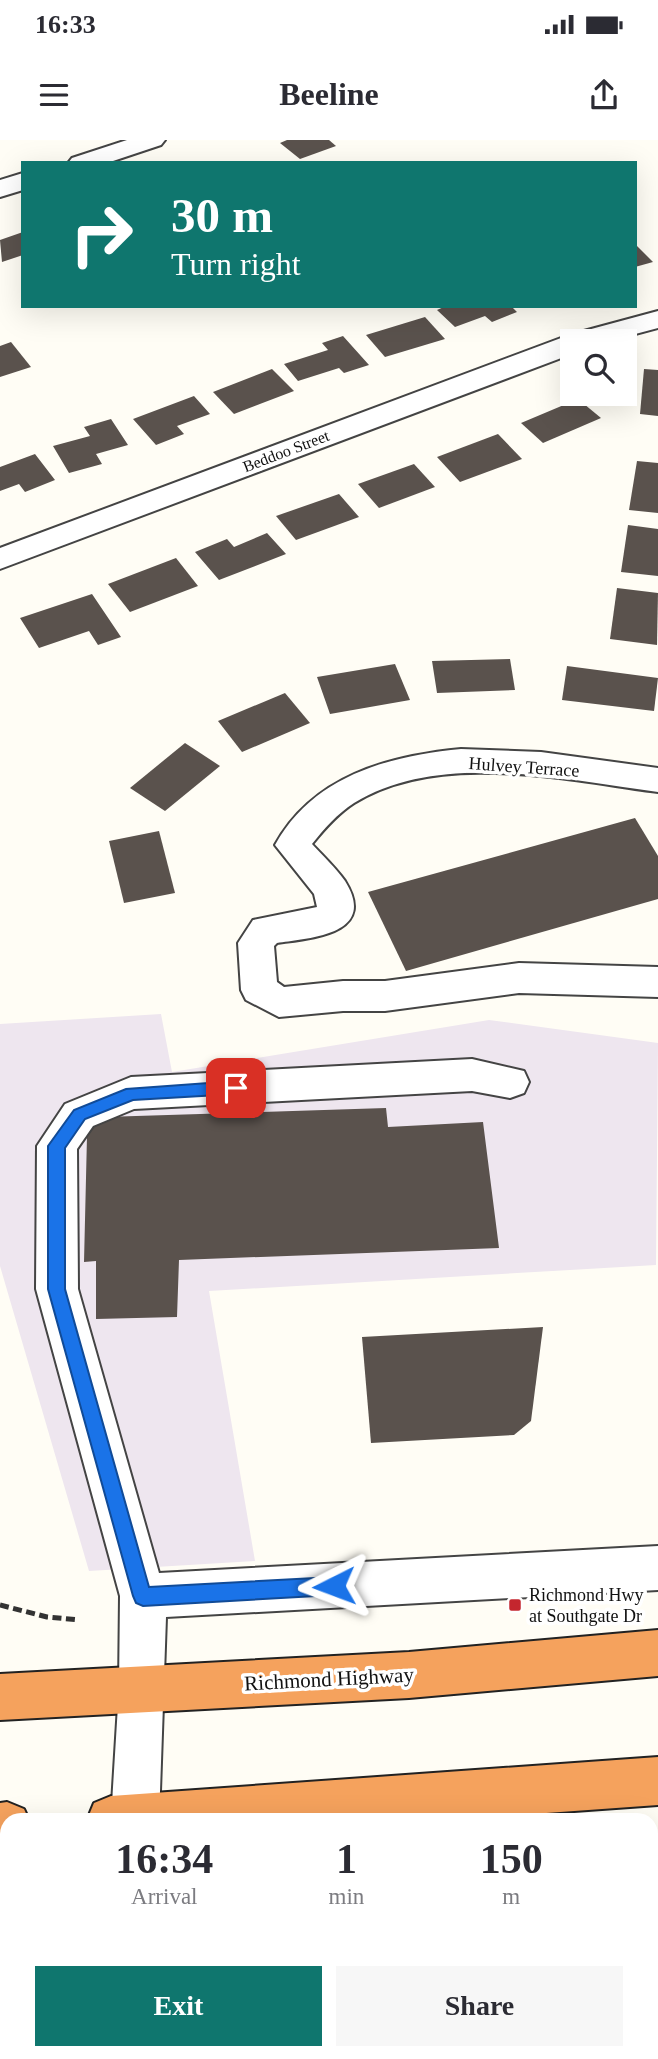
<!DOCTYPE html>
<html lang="en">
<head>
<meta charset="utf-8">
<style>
  :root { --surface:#fff; --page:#f7f7f7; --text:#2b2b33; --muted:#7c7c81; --accent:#0f766e }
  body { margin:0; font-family:"Times New Roman",serif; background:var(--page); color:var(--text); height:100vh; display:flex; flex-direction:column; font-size:26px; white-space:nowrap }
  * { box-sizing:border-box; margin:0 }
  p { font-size:23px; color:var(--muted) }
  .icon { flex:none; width:38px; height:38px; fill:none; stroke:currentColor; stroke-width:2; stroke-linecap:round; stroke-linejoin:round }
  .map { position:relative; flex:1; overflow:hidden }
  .side { position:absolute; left:0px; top:1673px; width:658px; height:247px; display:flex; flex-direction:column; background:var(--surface); border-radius:21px 21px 0 0; box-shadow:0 7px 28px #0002 }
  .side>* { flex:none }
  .guide { position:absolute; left:21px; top:21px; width:616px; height:147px; border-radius:0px; box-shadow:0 7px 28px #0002; background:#0f766e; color:#fff; overflow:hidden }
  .fabs { position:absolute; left:560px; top:189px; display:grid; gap:14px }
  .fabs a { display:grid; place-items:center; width:77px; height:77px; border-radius:0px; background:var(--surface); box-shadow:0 7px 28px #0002; font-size:35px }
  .pin { position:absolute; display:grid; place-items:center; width:60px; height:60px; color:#fff; margin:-30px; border-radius:14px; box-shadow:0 4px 10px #0006 }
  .me { position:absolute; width:77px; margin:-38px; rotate:267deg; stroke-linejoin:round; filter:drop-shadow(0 0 5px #0008) }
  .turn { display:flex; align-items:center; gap:24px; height:147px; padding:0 35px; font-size:32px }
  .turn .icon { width:91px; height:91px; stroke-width:2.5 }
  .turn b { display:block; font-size:49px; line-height:60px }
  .eta { display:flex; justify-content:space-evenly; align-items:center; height:119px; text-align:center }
  .eta b { font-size:42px; font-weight:700; line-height:49px }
  .button { display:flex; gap:14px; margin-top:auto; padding:14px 35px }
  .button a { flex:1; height:80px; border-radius:0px; background:var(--accent); color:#fff; font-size:28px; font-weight:700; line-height:80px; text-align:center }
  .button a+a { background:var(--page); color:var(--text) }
  .status { display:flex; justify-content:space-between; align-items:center; height:49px; padding:0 35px; background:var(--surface); direction:ltr }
  .status svg { height:19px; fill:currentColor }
  header { display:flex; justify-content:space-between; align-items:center; height:91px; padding:0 35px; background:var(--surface); font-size:32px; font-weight:700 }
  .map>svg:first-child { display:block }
</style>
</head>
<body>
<div class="status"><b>16:33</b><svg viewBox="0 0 49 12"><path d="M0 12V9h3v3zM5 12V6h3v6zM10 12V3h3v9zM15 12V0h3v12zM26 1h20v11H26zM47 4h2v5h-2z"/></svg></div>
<header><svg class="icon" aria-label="menu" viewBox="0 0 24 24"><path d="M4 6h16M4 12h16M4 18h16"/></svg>Beeline<svg class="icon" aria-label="share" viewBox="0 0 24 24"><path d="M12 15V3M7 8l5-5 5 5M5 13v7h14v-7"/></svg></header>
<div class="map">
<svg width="658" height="1919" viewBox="0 0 658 1919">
  <rect width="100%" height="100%" fill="#fffdf5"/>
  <path fill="#eee6ef" d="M161 874 172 932 489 880 658 903 656 1125 209 1151 255 1421 89 1431 0 1126V884Z"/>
  <g fill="#5a524d">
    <path d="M287 0H329L336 6 300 19 280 3Z"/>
    <path d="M23 92V115L2 122 0 100Z"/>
    <path d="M635 104 653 122 635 127Z"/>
    <path d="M446 166H511L517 172 492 182 485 176 455 187 437 170Z"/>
    <path d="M425 177 445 199 385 217 366 195Z"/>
    <path d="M343 196 369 225 344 233 339 228 298 241 284 224 328 210 322 203Z"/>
    <path d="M11 202 31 227 0 237V206Z"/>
    <path d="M272 229 294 251 234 274 213 252Z"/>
    <path d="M644 229 658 230V276L640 274Z"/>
    <path d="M194 256 210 274 177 286 184 294 156 305 133 279Z"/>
    <path d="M578 259 601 278 543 303 521 283Z"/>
    <path d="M111 279 128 305 96 314 102 324 69 333 53 306 90 296 84 287Z"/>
    <path d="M498 294 522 319 460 342 437 317Z"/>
    <path d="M35 314 55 340 25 352 19 344 0 351V327Z"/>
    <path d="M637 321 658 323V373L629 370Z"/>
    <path d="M414 324 435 347 379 368 358 344Z"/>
    <path d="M339 354 359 377 296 400 276 376Z"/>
    <path d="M628 385 658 389V436L621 432Z"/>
    <path d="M267 393 286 414 219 440 195 412 227 399 234 407Z"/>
    <path d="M176 418 198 446 130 472 108 444Z"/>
    <path d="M617 448 658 453 657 505 610 499Z"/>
    <path d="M92 454 121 497 98 505 89 491 39 508 20 478Z"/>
    <path d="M510 519 515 550 437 553 432 521Z"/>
    <path d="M395 524 410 560 330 574 317 537Z"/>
    <path d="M567 526 658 538 654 571 562 560Z"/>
    <path d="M285 553 310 583 242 612 218 581Z"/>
    <path d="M185 603 220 626 165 671 130 648Z"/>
    <path d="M635 678 658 716V759L406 831 368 752Z"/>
    <path d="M159 691 175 753 124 763 109 701Z"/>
    <path d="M386 968 388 987 483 982 499 1108 179 1120 177 1177 96 1179V1121L84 1122 87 996 80 997 104 977Z"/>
    <path d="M543 1187 531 1281 514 1295 371 1303 362 1197Z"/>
  </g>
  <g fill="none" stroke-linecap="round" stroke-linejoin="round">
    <g stroke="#444" stroke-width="4">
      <g id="minor">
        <path d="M127 0H165L161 5 107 23H68L72 18Z"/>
        <path d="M23 33V50L0 57V40Z"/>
        <path d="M658 171V188L609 201H572V214L0 429V408L569 195Z"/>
        <path d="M461 609 541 612 658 628V652C565 640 439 610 354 663 337 674 324 689 312 704 323 716 336 728 345 741 378 794 312 798 277 803L274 806 277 842 284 847 343 841H385L519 823 658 827V857L519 853 385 871H343L279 877 246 860 241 850 238 803 253 780 317 767 314 754 275 705C313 636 388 616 461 609Z"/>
        <path d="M472 919 524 931 529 942 524 953 510 958 472 951 134 969 93 986 77 1009 78 1149 159 1433 658 1406V1450L166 1477 159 1680H111L119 1549 120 1456 36 1149 37 1006 65 964 131 937Z"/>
        <path d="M658 1725V1775L651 1776V1726Z"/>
        <rect x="0" y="1771" width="7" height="50"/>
        <rect x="109" y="1913" width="52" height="6"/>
      </g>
    </g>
    <g stroke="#222" stroke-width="4">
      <g id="highway">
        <path d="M658 1490V1536L409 1558 0 1580V1534L409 1512Z"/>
        <path d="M658 1617V1665L449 1680H87L94 1663 111 1656Z"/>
        <path d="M7 1662 24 1669 29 1680H7V1710L0 1711V1663Z"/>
      </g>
    </g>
    <path stroke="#333" stroke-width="5" stroke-dasharray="9 4.5" stroke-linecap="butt" d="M0 1465 47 1477 79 1480"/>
    <use href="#minor" fill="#fff" fill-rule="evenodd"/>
    <use href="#highway" fill="#f5a25d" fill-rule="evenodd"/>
  </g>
  <path fill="#1a73e8" stroke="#114b97" stroke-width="2" d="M236 941 244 948 236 954 133 960 85 979 65 1008V1149L149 1447 334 1437 340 1439 343 1446 340 1452 334 1455 143 1466 136 1463 133 1456 48 1149V1006L74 970 126 949Z"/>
  <rect fill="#c4262e" stroke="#fff" stroke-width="2.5" x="508" y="1458" width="14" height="14" rx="3.5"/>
  <g text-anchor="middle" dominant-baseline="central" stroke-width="7" stroke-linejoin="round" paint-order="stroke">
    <g font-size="16" fill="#111" stroke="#fff">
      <text transform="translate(286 311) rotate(-21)">Beddoo Street</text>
    </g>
    <g font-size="18" fill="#111" stroke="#fff">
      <text transform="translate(524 627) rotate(4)">Hulvey Terrace</text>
    </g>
    <g font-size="18" fill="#111" stroke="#fff" text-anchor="start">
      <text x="529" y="1455">Richmond Hwy<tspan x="529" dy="21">at Southgate Dr</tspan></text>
    </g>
    <g font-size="21" fill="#111" stroke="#fff">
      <text transform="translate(329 1539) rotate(-3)">Richmond Highway</text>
    </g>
  </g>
</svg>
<div class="fabs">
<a><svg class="icon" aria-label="search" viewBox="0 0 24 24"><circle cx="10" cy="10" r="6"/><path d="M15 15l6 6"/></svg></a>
</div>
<div class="pin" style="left:236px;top:948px;background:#d93025"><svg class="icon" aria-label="arrive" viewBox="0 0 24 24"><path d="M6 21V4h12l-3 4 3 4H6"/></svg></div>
<svg class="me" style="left:334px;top:1446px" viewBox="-20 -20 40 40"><path d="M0-17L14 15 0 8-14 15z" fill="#1a73e8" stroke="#fff" stroke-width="4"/></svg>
<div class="guide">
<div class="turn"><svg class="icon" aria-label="right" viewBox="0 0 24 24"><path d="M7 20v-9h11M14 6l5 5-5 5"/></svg><div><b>30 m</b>Turn right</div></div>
</div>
<section class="side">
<div class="eta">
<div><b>16:34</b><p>Arrival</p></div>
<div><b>1</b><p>min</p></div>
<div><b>150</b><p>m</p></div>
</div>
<div class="button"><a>Exit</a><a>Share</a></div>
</section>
</div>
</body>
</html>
